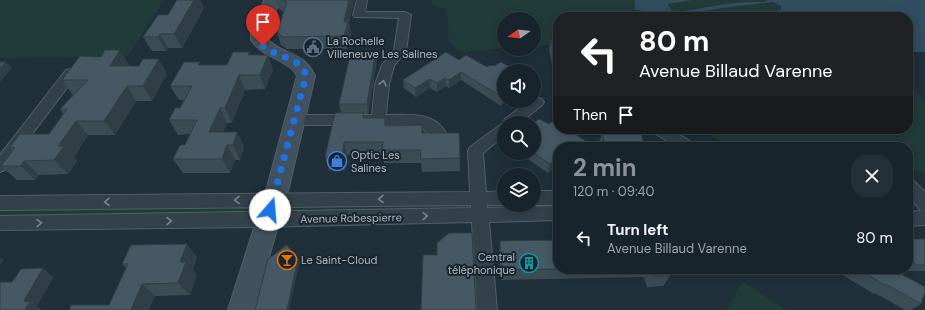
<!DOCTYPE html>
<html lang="en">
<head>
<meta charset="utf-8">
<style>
  :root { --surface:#17242c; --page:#243038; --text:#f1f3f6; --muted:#9ea4a9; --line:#364148; --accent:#8c9099 }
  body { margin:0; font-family:"DM Sans",sans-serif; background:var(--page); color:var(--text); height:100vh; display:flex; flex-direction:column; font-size:15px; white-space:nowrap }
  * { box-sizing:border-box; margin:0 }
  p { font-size:13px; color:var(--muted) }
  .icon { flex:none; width:22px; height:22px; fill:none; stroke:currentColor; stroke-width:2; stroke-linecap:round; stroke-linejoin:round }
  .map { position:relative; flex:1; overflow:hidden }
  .details { position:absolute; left:553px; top:142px; width:360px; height:132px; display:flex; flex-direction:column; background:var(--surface); border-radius:16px; box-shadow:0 2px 10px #0003,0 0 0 1px var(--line) }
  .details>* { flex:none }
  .top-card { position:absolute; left:553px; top:12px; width:360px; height:122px; border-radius:16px; box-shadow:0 2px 10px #0003,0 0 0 1px var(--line); background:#202124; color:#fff; overflow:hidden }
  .needle { width:26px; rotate:256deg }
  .fabs { position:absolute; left:497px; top:12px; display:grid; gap:8px }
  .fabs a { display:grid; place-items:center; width:44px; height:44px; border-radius:50%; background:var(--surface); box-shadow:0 2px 10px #0003,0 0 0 1px var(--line); font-size:20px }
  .pin { position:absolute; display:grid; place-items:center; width:34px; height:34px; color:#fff; margin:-41px -17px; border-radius:50% 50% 50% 0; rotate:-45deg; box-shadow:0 0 4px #0007 }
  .pin .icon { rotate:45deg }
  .me { position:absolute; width:44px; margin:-22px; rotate:18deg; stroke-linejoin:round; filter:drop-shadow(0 0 3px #0008) }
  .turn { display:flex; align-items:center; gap:14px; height:84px; padding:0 20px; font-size:18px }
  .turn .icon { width:52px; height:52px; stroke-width:2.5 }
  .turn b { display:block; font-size:28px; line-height:34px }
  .then { display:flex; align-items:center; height:38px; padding:0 20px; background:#0003; gap:8px; font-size:15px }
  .round { display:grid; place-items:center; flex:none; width:42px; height:42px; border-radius:16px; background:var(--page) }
  .head { display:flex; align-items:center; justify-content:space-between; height:68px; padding:0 20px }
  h1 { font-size:24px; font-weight:700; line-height:30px; color:var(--accent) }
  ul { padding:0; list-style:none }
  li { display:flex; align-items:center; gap:12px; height:56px; padding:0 20px }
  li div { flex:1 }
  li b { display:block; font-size:15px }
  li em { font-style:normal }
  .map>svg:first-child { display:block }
</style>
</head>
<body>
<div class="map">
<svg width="925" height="310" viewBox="0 0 925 310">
  <rect width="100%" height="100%" fill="#1f303a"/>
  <g fill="#213b38">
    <path d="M0 0H164L128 56 0 58Z"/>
    <path d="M431 0H635L636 10 658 15 659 17H558V44L534 46V19H504V48L460 52 449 42 447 9 432 5Z"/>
    <path d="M692 0H767V1L764 2C743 0 700 8 678 12L672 11 669 7 670 3Z"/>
    <path d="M773 2 781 6V10L724 17H679L716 9Z"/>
    <path d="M908 77 916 92 925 101V174L908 168V147H730L712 137 716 129H908Z"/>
    <path d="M558 198V213L0 223V203L534 205Z"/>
    <path d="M743 282 787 310H726Z"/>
  </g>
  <path fill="#304e60" d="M635 0H692L668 4 672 11 678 12C703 8 740 0 764 2L767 0H925V52H908V17H724L781 10V6L773 2 716 9 679 17H662L654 12 635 10Z"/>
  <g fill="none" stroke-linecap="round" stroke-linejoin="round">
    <g stroke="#515f67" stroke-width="2">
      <g id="street">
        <path d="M357 0H367L365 12H405L411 15 406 51 394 66 389 84 386 115C407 115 434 111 446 133L444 137C434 140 426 131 418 125H295L290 124 288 120 290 116 295 115H372L375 84 382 65 394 50 399 18 355 17 353 15Z"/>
        <path d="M71 69 76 70 77 73 76 76 5 170 0 172V155L66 70Z"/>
        <path d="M537 97 542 99 544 102 542 105 520 123H504V136L483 153 486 192 504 191V205H487V208L558 206V220L489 222 497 310H477L472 222 260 227 0 230V216L471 208V205L0 210V196L470 192 468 151 470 147 503 123 505 119 529 101H534V98Z"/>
        <path d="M652 129H670L693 143 695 147H677L654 133Z"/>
        <path d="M908 179 914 181 925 192V225L908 226V212L921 211 908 195Z"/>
        <rect x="534" y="191" width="24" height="14"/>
      </g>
    </g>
    <g stroke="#515f67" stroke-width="2">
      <path id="secondary" d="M264 0H280L267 34V39C284 56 304 51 315 76L289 187 254 310H228L267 187 297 76C290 60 264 59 251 40V34Z"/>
    </g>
    <use href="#street" fill="#33414a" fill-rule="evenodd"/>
    <use href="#secondary" fill="#41515d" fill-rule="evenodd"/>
  </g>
  <g fill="#3b4c55">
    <path d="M177 0H200L204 8 182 48H168L166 51H152L143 37 168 15Z"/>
    <path d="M276 0H354L349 23 351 34 347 49H287L281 45 277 32 284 12 279 9Z"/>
    <path d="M551 40H558V64H552L549 50Z"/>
    <path d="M376 50 377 60 368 114H364L365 118 386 126 422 125V133H459L460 171 422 172 421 163H384L383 155H347L345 170H329L325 157 341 113 339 104Z"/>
    <path d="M249 52 250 55H268L273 70 265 89 245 90 232 123H227L223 132H237L244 147 240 160H235L230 173H183L173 159 185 145 190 134 178 135 169 120 180 108 184 100H179L170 86 201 65H227Z"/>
    <path d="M459 60 487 67 494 66 517 71 501 106 461 80 449 88 446 86 437 92 430 88 416 97 404 88 403 80Z"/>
    <path d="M129 65V66L167 74 152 101H136L115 135H88L74 157 77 161 68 174 39 175 35 180H17L1 166 13 151 10 147 49 134 63 114 60 109 73 95 62 80Z"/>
    <path d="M602 133 645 147H601L599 142Z"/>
    <path d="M558 147V171L553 168 548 173 522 155V153H534Z"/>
    <path d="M908 239H925V271H907L906 269H908Z"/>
    <path d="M500 241 558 269H667L670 276 663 286 647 287 644 277 501 280 499 252Z"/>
    <path d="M197 257 193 270 197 275 190 295 155 296 109 305 126 268 122 264Z"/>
    <path d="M833 269H892L921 304 911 310H905L875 293 874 294Z"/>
  </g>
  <g fill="#303e45">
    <path d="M194 0H200L204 8 182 48 174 34Z"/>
    <path d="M349 0H354L349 23 351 34 347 49 344 36V22Z"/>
    <path d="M160 34 168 48 166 51 158 37Z"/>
    <path d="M120 50 129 65 119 80 110 66Z"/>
    <path d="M376 50 377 60 368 114 367 104Z"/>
    <path d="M268 55 273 70 265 89 260 75Z"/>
    <path d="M159 59 167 74 152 101 143 86Z"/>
    <path d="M6 62 12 68 0 82V68Z"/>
    <path d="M461 72V80L449 88V80Z"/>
    <path d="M239 75 245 90 232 123 225 108Z"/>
    <path d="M445 78 446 86 437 92V83Z"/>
    <path d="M430 79V88L416 97 415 88Z"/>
    <path d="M127 86 136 101 115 135 104 121Z"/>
    <path d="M504 95V101H507L501 106 502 97Z"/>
    <path d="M220 108 227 123 217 147 209 132Z"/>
    <path d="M76 121 88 135 74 157 77 161 68 174 54 160 58 146Z"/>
    <path d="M237 132 244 147 240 160 233 145Z"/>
    <path d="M344 142 347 155 345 170 342 157Z"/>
    <path d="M227 145 235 160 230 173 222 159Z"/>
    <path d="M555 159 553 168 548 173 550 164Z"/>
    <path d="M24 161 39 175 35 180 21 166Z"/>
    <path d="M187 244 197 257 193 270 197 275 190 295 178 283 180 262Z"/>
    <path d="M0 257 4 260 0 265Z"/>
    <path d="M298 258 300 261 289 310H287Z"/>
    <path d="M43 268 54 277 37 306 42 310H25L24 301Z"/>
    <path d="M142 284 155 296 149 310H131Z"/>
  </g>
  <g fill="#455863" stroke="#303e45">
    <path d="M177 0H194L174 34H160L158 37H143L158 15H168Z"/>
    <path d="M282 0H349L344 22H348L344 36 283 37 277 32 287 2Z"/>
    <path d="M551 40H558V54H554Z"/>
    <path d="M105 50H120L110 66H139L143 59H159L143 86H127L104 121H76L58 146H64L54 160 24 161 21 166H1L15 148 10 147 20 134H49L67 109H60L88 80H62L80 56 101 57Z"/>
    <path d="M376 50 367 104H339L351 51Z"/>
    <path d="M233 52H249L248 55H268L260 75H239L225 108H220L209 132H237L233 145H227L222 159H173L180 145H185L197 120H169L175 108H180L192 86H170L184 62H200L198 65H227Z"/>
    <path d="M446 52 459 60 466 55 487 67 491 65 494 66 501 62 517 71H504V95L502 97 461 72 449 80 445 78 437 83 430 79 415 88 403 80Z"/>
    <path d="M0 62H6L0 68Z"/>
    <path d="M335 113H364L363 118H385V126L422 125V133H459L460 158 420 159 421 150H382L383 142H344L342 157H325Z"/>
    <path d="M539 119 549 124 554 120 558 123V129H567L595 147H558V161L555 159 550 164 534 153V123H533Z"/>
    <path d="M602 133H641L645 147H606Z"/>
    <path d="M449 233H472L476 310H421L423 255H437V243Z"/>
    <path d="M908 239H925V265H916L908 254Z"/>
    <path d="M558 240V269L502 270 500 241Z"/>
    <path d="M187 244 180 262H186L178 283 142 284 131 310H69L71 305H109L128 264H122L131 245Z"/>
    <path d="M287 245 298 258 287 310H255L268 259Z"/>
    <path d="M43 268 24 301 30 302 25 310H0V282H12L21 269Z"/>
    <path d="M651 269H667L670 276H653Z"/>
    <path d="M857 269H892L925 287V292L921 304 886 284 885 285Z"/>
  </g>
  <defs><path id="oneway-chevron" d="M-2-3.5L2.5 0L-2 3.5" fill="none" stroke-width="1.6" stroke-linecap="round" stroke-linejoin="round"/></defs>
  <g stroke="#77858e">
    <use href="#oneway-chevron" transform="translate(383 83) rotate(-77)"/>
    <use href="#oneway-chevron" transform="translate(381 199) rotate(179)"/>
    <use href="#oneway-chevron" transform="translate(237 200) rotate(179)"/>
    <use href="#oneway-chevron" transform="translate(107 202) rotate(179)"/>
    <use href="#oneway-chevron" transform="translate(425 216) rotate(-1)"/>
    <use href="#oneway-chevron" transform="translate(169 221) rotate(-1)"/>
    <use href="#oneway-chevron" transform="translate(39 223) rotate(-1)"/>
  </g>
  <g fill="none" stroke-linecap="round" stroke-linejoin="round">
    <path stroke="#1a73e8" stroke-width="7" stroke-dasharray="0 12.6" d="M263 46C277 58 302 57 306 76L270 210"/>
  </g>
  <defs>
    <g id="civic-ring" transform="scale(1)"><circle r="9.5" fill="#19262e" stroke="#5c6f8a" stroke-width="1.5"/><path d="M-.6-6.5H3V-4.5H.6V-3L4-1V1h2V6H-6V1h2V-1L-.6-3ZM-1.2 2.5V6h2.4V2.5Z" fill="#5c6f8a"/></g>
    <g id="shop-ring" transform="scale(1)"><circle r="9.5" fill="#19262e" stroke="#3f7fe0" stroke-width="1.5"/><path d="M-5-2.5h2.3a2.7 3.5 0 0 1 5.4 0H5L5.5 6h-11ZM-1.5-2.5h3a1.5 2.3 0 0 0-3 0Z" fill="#3f7fe0"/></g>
    <g id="bar-ring" transform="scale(1)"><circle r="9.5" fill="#19262e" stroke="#e8710a" stroke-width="1.5"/><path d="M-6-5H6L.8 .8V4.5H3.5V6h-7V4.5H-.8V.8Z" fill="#e8710a"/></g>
    <g id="building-ring" transform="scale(1)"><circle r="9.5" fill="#19262e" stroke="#0f9aa8" stroke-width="1.5"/><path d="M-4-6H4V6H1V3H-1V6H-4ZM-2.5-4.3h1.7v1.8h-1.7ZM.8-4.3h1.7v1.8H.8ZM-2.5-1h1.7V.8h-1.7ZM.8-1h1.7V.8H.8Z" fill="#0f9aa8"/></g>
  </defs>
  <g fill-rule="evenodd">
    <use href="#civic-ring" x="313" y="47"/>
    <use href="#shop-ring" x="337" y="161"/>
    <use href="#bar-ring" x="287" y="260"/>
    <use href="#building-ring" x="529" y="263"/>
  </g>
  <g text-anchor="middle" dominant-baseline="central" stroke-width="4" stroke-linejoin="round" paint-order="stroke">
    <g font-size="11" fill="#aebcc6" stroke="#19262e" text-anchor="start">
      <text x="327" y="41">La Rochelle<tspan x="327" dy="13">Villeneuve Les Salines</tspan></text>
      <text x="351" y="155">Optic Les<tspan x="351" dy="13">Salines</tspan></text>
      <text x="515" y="257" text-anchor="end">Central<tspan x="515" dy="13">téléphonique</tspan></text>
      <text x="301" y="260">Le Saint-Cloud</text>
    </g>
    <g font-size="11" fill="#aebcc6" stroke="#19262e">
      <text transform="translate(351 218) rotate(-1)">Avenue Robespierre</text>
    </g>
  </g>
</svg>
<div class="fabs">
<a><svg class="needle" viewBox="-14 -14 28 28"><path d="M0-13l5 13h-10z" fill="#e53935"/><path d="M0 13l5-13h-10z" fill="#9ea4a9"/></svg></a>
<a><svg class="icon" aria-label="sound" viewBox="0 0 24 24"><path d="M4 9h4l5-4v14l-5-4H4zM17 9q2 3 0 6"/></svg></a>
<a><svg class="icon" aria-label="search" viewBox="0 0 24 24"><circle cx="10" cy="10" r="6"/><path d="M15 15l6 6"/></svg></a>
<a><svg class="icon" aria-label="layers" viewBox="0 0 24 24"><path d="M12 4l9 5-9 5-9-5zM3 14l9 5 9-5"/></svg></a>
</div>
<div class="pin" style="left:263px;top:46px;background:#d93025"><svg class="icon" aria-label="arrive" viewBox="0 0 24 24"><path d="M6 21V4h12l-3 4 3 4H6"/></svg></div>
<svg class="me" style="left:270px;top:210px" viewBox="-20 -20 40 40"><circle r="19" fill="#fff"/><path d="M0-13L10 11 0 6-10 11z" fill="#1a73e8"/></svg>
<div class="top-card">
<div class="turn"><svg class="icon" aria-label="left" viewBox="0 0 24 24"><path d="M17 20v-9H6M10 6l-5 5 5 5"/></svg><div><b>80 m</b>Avenue Billaud Varenne</div></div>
<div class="then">Then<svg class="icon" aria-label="arrive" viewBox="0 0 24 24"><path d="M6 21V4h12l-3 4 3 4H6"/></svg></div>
</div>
<section class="details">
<div class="head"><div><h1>2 min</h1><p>120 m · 09:40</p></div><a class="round"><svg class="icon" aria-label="close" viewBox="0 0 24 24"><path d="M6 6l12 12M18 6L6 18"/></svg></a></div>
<ul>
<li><svg class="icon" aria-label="left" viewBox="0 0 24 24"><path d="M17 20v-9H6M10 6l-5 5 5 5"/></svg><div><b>Turn left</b><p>Avenue Billaud Varenne</p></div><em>80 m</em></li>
</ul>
</section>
</div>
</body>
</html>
